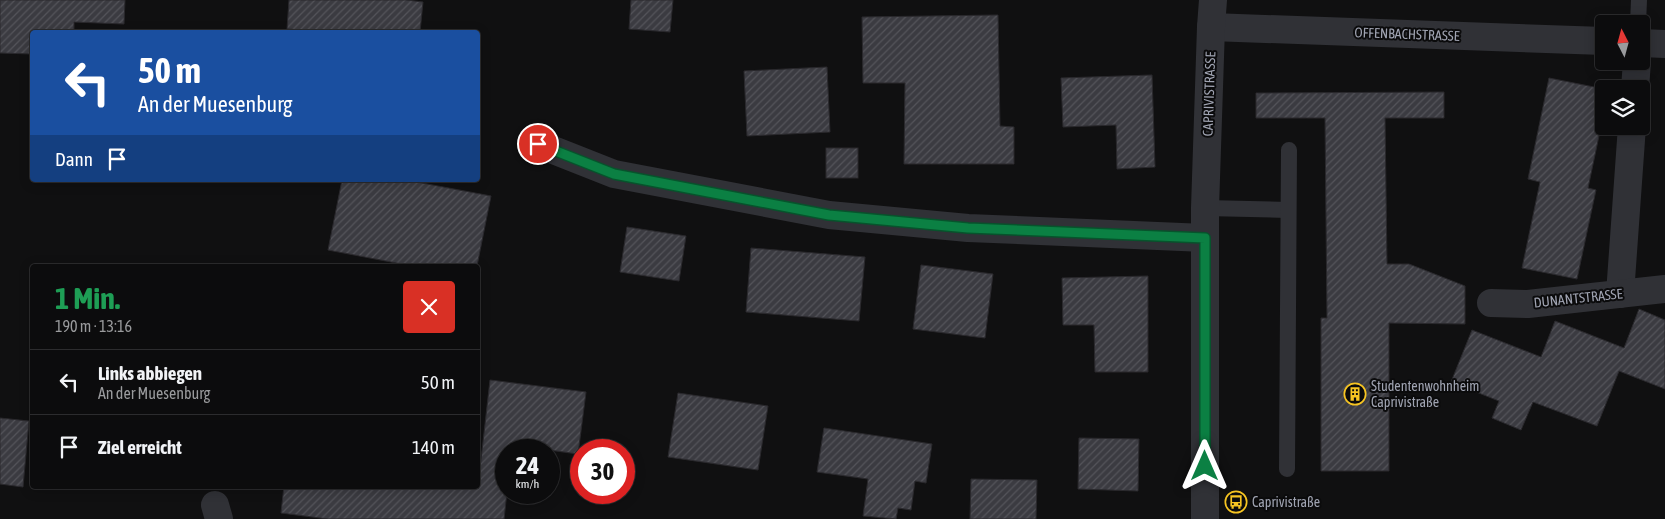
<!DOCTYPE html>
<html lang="de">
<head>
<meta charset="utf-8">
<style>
  :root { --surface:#0c0c0d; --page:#151516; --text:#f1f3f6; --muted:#9a9b9d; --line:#2c2c2e }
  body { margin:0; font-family:"Asap Condensed",sans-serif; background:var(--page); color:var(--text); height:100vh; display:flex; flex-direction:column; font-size:19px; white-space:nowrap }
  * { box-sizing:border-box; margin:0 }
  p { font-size:16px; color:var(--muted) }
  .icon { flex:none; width:28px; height:28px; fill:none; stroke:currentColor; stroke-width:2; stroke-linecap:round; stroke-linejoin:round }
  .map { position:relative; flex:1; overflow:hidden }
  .drawer { position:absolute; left:30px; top:264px; width:450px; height:225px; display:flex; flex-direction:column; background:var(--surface); border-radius:5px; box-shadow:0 2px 12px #0003,0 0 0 1px var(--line) }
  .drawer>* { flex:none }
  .hud { position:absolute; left:30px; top:30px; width:450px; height:152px; border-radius:5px; box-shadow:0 2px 12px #0003,0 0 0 1px var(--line); background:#1a4fa0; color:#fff; overflow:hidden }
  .needle { width:32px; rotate:354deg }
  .fabs { position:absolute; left:1595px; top:15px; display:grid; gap:10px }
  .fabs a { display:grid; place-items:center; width:55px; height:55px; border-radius:5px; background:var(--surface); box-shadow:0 2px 12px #0003,0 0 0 1px var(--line); font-size:25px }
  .speed { position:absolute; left:495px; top:439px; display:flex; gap:10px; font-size:25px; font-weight:700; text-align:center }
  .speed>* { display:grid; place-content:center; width:65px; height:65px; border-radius:50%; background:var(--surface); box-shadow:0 2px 12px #0003,0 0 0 1px var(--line); line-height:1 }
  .speed small { font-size:12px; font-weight:400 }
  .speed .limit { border:8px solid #d22; background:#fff; color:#111 }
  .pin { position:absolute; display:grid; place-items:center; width:42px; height:42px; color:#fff; margin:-21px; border:2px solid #fff; border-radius:50%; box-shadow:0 1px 5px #0007 }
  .me { position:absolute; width:55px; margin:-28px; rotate:0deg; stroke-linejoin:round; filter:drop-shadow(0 0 4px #0008) }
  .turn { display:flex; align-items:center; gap:18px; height:105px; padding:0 25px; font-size:22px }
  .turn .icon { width:65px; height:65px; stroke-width:2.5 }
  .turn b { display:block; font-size:35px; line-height:42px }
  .then { display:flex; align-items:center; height:48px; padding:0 25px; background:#0003; gap:10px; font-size:19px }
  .round { display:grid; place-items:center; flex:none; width:52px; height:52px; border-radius:5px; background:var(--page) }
  .overview { display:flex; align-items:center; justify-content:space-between; height:85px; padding:0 25px }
  h1 { font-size:30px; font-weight:700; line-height:38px; color:#1e9e55 }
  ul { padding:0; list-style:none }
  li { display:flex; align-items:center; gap:15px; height:65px; padding:0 25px; border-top:1px solid var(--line) }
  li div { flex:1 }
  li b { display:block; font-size:19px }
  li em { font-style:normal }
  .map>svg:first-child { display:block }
</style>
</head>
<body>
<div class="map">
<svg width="1665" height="519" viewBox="0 0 1665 519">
  <defs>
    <pattern id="building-hatch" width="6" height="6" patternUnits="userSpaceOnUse" patternTransform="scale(1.25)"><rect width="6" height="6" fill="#3b3b41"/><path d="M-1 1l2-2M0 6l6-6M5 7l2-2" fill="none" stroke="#54545a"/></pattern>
  </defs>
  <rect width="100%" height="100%" fill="#101011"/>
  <g fill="url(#building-hatch)" stroke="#2a292d">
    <path d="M0 0H125L124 24 74 22V32H32V54L0 53Z"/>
    <path d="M289 0H406L423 2 420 32H318V31L287 29Z"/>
    <path d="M631 0H673L670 32 629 29Z"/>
    <path d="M998 15 1000 126 1014 127V164H904L905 83H863L862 17Z"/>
    <path d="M827 67 830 132 747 136 744 71Z"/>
    <path d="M1152 75 1155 167 1117 169 1116 125 1063 127 1061 78Z"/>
    <path d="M1549 78 1604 89V112L1588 188 1596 190 1577 279 1522 268 1540 182 1528 179Z"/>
    <path d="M1444 92V118H1385L1387 264H1409L1465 286V324L1389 323V471H1321V318H1327L1325 118H1256V93Z"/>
    <rect x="826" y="148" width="32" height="30"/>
    <path d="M342 180H406L491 196 477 266H412L328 250Z"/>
    <path d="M627 227 686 236 679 281 620 272Z"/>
    <path d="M751 248 865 257 859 321 746 312Z"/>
    <path d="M921 265 993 274 985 338 913 329Z"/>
    <path d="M1148 276V372H1095L1094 325H1063L1062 278Z"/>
    <path d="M1639 309 1665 320V389L1619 371 1597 426 1533 402 1521 430 1492 418 1499 401 1451 382 1472 330 1541 357 1555 321 1624 348Z"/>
    <path d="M490 380 586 392 578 454 512 445V450H506L507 492 504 519H328L281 513 284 486H478Z"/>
    <path d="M678 393 768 406 758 470 668 457Z"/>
    <path d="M0 418 29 421 23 487 0 484Z"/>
    <path d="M824 428 932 444 926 483 915 481 911 510 898 508 896 519 863 516 868 479 817 472Z"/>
    <path d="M1079 438 1139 439 1138 491 1078 489Z"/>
    <path d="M971 479 1037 480 1036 519H970Z"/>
  </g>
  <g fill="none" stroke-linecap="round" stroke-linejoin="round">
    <g stroke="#303136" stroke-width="16">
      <path d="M1638 24 1639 0"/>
      <path d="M1205 208 1288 210"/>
      <path d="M1287 469 1289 150"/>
    </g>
    <g stroke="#303136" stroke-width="28">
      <path d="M1211 27 1604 41"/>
      <path d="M1641 43 1665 44"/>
      <path d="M1635 89 1637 61"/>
      <path d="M538 144 614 174 829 215 968 228 1205 238"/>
      <path d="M1620 294 1632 126"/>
      <path d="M1491 303 1528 304 1665 289"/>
      <path d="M215 505 219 519"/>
      <path d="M1205 519V208L1211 27 1213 0"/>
    </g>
  </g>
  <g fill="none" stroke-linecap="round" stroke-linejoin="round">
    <g stroke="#07532c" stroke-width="12">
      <path id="route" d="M538 144 614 174 829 215 968 228 1205 238V466"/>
    </g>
    <use href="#route" stroke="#0b8043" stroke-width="9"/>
  </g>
  <defs>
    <g id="building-ring" transform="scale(1.125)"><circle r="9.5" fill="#0b0b0c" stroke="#f7c522" stroke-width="1.5"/><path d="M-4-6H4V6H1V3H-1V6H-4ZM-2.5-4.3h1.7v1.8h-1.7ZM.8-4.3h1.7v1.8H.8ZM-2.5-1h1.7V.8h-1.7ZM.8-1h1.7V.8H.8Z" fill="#f7c522"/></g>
    <g id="bus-ring" transform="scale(1.125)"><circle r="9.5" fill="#0b0b0c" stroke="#f7c522" stroke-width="1.5"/><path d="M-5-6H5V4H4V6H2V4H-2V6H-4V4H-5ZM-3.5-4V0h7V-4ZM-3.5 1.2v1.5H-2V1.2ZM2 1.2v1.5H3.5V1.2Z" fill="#f7c522"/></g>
  </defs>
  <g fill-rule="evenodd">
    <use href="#building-ring" x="1355" y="394"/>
    <use href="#bus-ring" x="1236" y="502"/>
  </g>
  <g text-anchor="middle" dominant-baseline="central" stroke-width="4" stroke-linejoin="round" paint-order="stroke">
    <g font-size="14" fill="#a0a4b2" stroke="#0b0b0c">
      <text transform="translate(1407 34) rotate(2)">OFFENBACHSTRASSE</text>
      <text transform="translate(1209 94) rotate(-88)">CAPRIVISTRASSE</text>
      <text transform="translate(1578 298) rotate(-6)">DUNANTSTRASSE</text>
    </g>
    <g font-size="14" fill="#a0a4b2" stroke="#0b0b0c" text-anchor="start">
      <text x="1371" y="386">Studentenwohnheim<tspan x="1371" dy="16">Caprivistraße</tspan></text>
      <text x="1252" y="502">Caprivistraße</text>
    </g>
  </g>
</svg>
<div class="fabs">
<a><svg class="needle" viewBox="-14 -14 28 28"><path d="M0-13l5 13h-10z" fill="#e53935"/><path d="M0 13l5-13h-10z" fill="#9a9b9d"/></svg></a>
<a><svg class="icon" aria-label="layers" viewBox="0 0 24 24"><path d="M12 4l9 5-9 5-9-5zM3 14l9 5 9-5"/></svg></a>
</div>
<div class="speed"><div>24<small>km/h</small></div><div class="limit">30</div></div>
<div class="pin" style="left:538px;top:144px;background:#d93025"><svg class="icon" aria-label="arrive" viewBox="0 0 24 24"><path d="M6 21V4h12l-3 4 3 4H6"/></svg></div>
<svg class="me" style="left:1205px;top:466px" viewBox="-20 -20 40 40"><path d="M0-17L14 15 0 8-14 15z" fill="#0b8043" stroke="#fff" stroke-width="4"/></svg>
<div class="hud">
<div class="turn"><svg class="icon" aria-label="left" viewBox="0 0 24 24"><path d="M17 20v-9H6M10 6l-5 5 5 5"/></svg><div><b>50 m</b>An der Muesenburg</div></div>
<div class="then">Dann<svg class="icon" aria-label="arrive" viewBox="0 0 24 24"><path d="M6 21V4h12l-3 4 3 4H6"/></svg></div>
</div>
<section class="drawer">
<div class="overview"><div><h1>1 Min.</h1><p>190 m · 13:16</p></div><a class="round" style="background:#d93025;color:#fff"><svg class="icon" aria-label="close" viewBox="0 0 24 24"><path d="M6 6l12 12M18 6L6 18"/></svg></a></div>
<ul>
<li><svg class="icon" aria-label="left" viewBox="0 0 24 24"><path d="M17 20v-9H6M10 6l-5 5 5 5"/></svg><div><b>Links abbiegen</b><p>An der Muesenburg</p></div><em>50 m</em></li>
<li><svg class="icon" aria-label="arrive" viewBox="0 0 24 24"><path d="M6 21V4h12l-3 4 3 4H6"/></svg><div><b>Ziel erreicht</b></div><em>140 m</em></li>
</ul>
</section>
</div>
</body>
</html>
